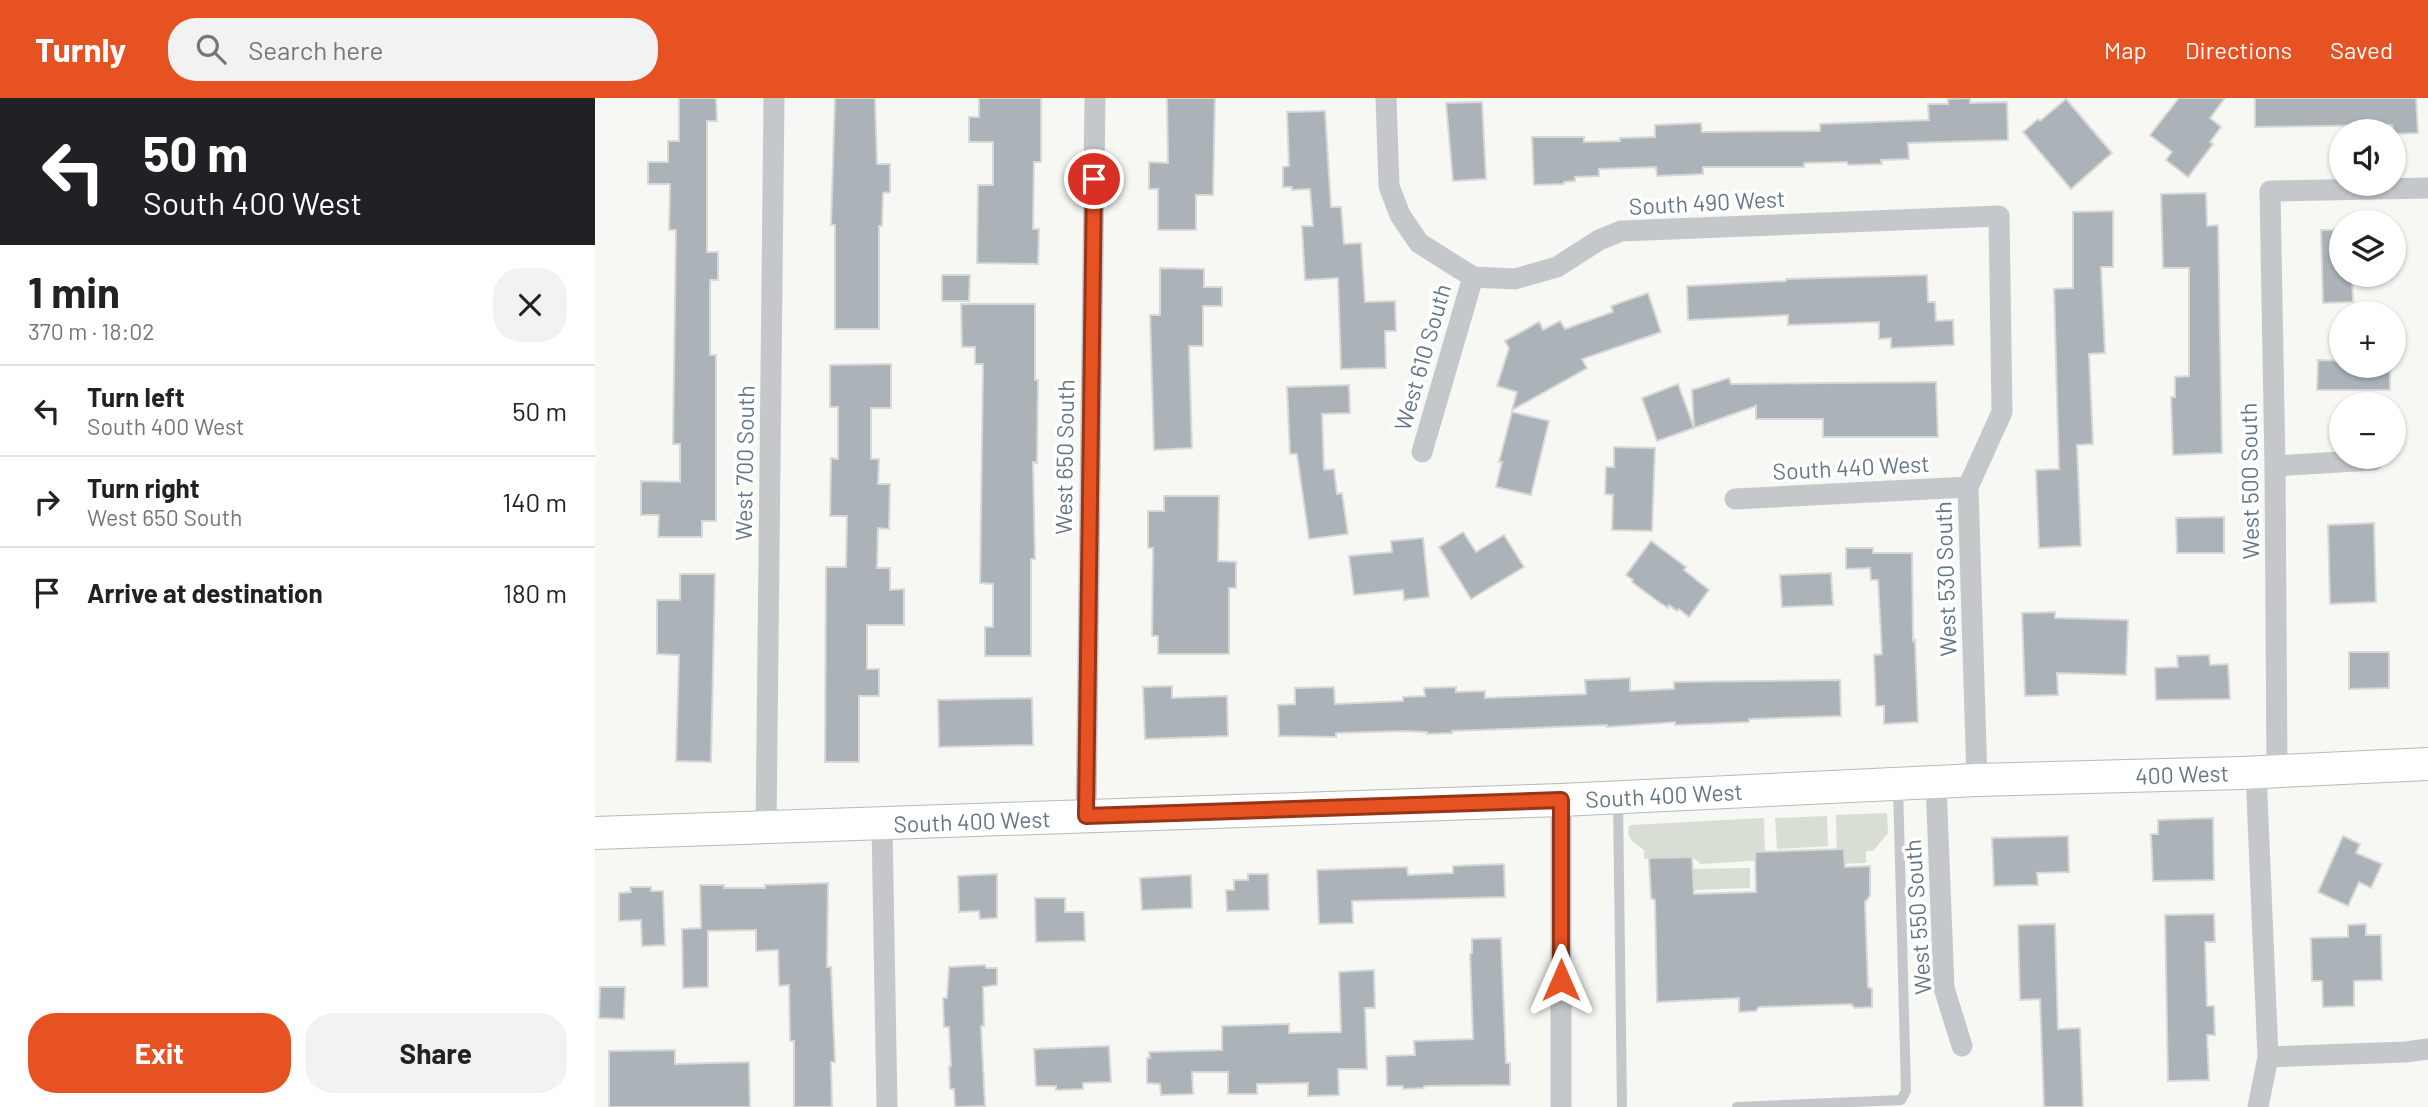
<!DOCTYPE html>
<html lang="en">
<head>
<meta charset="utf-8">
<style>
  :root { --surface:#fff; --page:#f2f2f2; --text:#222; --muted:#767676; --line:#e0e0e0; --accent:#e75223 }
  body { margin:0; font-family:Barlow,sans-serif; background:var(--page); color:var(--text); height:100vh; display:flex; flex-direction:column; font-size:26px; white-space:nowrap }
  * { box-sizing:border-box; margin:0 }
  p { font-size:23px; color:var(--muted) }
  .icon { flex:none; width:38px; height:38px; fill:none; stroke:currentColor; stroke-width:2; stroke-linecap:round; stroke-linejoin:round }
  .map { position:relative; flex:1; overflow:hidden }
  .drawer { display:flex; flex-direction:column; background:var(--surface); width:595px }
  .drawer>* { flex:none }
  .top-card { background:#202124; color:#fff; overflow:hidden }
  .buttons { position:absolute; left:1734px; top:21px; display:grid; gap:14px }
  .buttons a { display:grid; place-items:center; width:77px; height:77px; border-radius:50%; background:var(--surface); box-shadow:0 2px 5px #0004; font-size:35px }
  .pin { position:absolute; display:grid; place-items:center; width:60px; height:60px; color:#fff; margin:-30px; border:4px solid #fff; border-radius:50%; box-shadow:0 2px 7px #0007 }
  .me { position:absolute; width:77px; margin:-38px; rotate:0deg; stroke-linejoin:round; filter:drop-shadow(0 0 5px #0008) }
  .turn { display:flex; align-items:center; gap:24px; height:147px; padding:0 28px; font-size:32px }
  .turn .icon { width:91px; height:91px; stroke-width:2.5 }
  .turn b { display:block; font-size:49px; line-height:60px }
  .round { display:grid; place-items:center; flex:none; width:74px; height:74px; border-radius:28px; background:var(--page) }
  .overview { display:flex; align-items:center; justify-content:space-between; height:119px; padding:0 28px }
  h1 { font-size:42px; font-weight:700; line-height:52px }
  .primary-button { display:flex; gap:14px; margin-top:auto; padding:14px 28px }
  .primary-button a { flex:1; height:80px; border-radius:28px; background:var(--accent); color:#fff; font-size:28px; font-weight:700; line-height:80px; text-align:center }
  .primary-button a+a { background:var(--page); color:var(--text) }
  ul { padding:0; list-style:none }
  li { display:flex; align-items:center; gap:21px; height:91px; padding:0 28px; border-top:2px solid var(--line) }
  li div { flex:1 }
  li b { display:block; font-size:26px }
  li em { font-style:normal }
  header { display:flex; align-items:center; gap:42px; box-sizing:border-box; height:98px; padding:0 35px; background:var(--accent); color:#fff }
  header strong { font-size:33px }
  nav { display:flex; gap:38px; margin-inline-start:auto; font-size:24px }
  .search { width:490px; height:63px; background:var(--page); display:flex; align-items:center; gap:18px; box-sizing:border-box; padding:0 24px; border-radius:28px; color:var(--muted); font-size:26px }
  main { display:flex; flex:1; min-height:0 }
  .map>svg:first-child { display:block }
</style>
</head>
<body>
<header>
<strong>Turnly</strong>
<div class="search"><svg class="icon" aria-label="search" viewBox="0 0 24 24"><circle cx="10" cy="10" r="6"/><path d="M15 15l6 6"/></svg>Search here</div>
<nav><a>Map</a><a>Directions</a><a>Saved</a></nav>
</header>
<main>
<section class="drawer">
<div class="top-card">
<div class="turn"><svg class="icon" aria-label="left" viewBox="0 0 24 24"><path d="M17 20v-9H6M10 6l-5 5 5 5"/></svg><div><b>50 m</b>South 400 West</div></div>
</div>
<div class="overview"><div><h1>1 min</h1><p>370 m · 18:02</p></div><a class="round"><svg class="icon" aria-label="close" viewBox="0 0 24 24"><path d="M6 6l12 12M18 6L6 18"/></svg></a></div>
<ul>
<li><svg class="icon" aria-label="left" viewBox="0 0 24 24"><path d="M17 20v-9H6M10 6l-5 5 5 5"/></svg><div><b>Turn left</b><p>South 400 West</p></div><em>50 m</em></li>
<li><svg class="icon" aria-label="right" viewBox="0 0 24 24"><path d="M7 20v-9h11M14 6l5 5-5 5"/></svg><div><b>Turn right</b><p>West 650 South</p></div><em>140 m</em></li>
<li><svg class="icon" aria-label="arrive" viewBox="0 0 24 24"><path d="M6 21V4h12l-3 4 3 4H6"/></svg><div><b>Arrive at destination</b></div><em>180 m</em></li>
</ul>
<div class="primary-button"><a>Exit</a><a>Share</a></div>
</section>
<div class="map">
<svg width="1833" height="1009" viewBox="0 0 1833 1009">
  <rect width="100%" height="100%" fill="#f7f7f4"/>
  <g fill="#d8ded4">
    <path d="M1292 715 1293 735 1278 753H1271V765L1242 766 1241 717Z"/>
    <path d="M1232 718 1233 748 1182 751 1180 720Z"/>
    <path d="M1169 720 1170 762 1106 766 1097 759 1049 761V752C1040 745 1029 740 1035 727Z"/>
    <path d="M1155 770V790L1099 792 1098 771Z"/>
  </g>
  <g fill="#abb3b9" stroke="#d8d8d6" stroke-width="2">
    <path d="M84 0H121L122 23H112V154H123V182H115V257H121V423H107V439H63L64 417H46V383L85 384V346H78L81 132H74L75 86H53V64H73V43H84Z"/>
    <path d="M240 0H280L282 66H295V94L288 95 287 128H284V231H240V127H236Z"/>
    <path d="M384 0H446V64H439L438 131H444L443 166 382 165 383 87H398V44H374V19H384Z"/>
    <path d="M572 0H620L618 97H601V132H563V91H554V64L573 65Z"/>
    <path d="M1375 0V5L1412 4 1413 42 1313 45 1314 61 1286 62 1287 66 1253 67 1252 64 1209 65V69H1108V76L1062 78 1061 69 1004 71V78L980 79V83L969 84V86L939 87 937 39H989V44L1025 43V40L1060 39V27L1106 25 1107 34 1225 33V26L1334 22 1333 6H1353V1Z"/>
    <path d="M1584 0H1630L1615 20 1626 29 1615 44 1618 46 1593 79 1571 62 1577 54 1555 37Z"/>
    <path d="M1660 0H1821L1823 35 1799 36 1797 27 1660 29Z"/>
    <path d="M1471 1 1517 55 1476 91 1428 34 1443 21 1445 23Z"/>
    <path d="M887 4 891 81 858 83 851 5Z"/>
    <path d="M730 13 736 109H746L749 146 766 145 770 204 800 203 801 233H790L791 270 746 271 743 180 710 182 707 128H718L715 91 697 92V89H688V69L694 68 692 14Z"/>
    <path d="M1611 95 1612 128 1623 127 1627 355 1578 357 1576 299H1580V279L1594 278V170H1568L1566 96Z"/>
    <path d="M1518 113V169H1506L1510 255 1494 256 1498 346 1482 347 1486 448 1444 450 1441 372 1464 371 1459 191 1478 190V114Z"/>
    <path d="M1726 132H1746V177H1757L1758 204 1728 205Z"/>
    <path d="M565 170 609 171V189H627V208H608V248H594L597 350 559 352 555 217H565Z"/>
    <path d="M347 177H375L374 203H347Z"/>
    <path d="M1332 177 1333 204H1340L1341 223 1358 222 1359 247 1296 250V240L1284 241V224L1193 227V217L1093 222 1092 188 1191 183V181Z"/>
    <path d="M1053 195 1066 234 987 261 992 270 917 312 922 294 902 288 914 250 910 243 944 224 948 232 965 223 970 231 1018 214 1016 208Z"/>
    <path d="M366 206H440V282H443L442 365 438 364 440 461H436V558H390V529H398V486L385 485 388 266H380V249H367Z"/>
    <path d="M1723 262 1746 263V268H1795V292H1722Z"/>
    <path d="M296 266V310H276V361H284L283 386H295L294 431 283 430 282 470H295V492L309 491V527H272V571H284V598H264V664H230L231 469H251L252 418H235L236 360 243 361V309H235V267Z"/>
    <path d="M1134 280 1136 286 1341 284 1343 339H1228V321H1161V308L1062 343 1047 300 1083 286 1099 330 1097 292Z"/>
    <path d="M754 287 755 315 727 316 729 372 739 371 742 396 747 395 753 436 714 441 702 356H695L692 289Z"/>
    <path d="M917 314 954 323 936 397 901 389 907 364H904Z"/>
    <path d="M1019 349 1060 350 1057 433 1017 432 1018 397 1010 396 1011 369H1019Z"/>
    <path d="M569 398H624L623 463 641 464V490H634V556H563V538H557L558 450H553V413H569Z"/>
    <path d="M1629 419V455H1582L1581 420Z"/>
    <path d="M1779 425 1781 504 1735 506 1733 427Z"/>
    <path d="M868 434 881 454 909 437 929 469 876 501 844 449Z"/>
    <path d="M828 440 834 499 809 502 808 492 759 497 754 458 797 454 796 443Z"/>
    <path d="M1056 443 1091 469 1089 472 1114 492 1094 519 1084 511 1082 513 1074 507 1073 510 1061 502 1037 484 1038 482 1031 477Z"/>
    <path d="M1251 450H1278V455H1317L1318 543 1320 542 1323 624 1289 626V608H1281L1279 557 1287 556 1283 482H1276L1275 470 1251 471Z"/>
    <path d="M1236 475 1238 507 1187 509 1185 477Z"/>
    <path d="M85 476H120L116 664 81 663 84 557 62 556V502H85Z"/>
    <path d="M1460 514V520L1533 522 1531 577 1462 575 1463 597 1430 598 1427 515Z"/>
    <path d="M1754 554H1794V590L1754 591Z"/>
    <path d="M1614 557 1615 567 1633 566 1635 601 1561 602 1560 570 1583 569 1582 558Z"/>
    <path d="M1035 580V593L1079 591V584L1245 582 1246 618 1154 621V624L1080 627V624L1012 629V627L857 633V635L832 636V634L809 633 741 635V639L684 638 683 607 700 606V590L739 589 740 606 808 603V599L830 598 829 590 861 589V594L890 593V600L991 596 990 582Z"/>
    <path d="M577 588V600L632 598 633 638 550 641 548 589Z"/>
    <path d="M437 600 438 647 344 649 343 602Z"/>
    <path d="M1618 720 1619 782 1558 783 1556 736H1563V722Z"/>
    <path d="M1473 738 1474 774 1442 775 1443 787 1399 788 1397 740Z"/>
    <path d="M1748 738 1765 746 1761 755 1787 766 1776 790 1764 784 1753 808 1723 794Z"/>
    <path d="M1249 751 1250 769 1275 768V798L1270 804 1273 889 1277 891V909L1260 910 1256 906 1164 909 1161 913 1144 914V900L1062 904 1060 802 1056 800 1054 760 1097 759 1099 796 1161 794 1160 754Z"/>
    <path d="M909 766 910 799 757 803 758 825 724 826 722 772 812 769 813 777 858 775V768Z"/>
    <path d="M402 776V820L385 821 384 813 364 814 363 778Z"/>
    <path d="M653 776H673L674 812 632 813 631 792H639V782H653Z"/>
    <path d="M596 777 597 810 547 812 545 780Z"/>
    <path d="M233 785 232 869H236L240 964H236L237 1009H199V943H195L194 887 184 888 183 852 161 853V832L113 833V889L88 890 87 831 106 830 105 787H129V790H170V787Z"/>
    <path d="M35 789H56V793H68L70 847 47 848 46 822 24 823V795L36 794Z"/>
    <path d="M440 800H470V814H489L490 843 441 844Z"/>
    <path d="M1619 816 1620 844H1610L1612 908H1619L1620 937H1612L1614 982 1573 983 1570 817Z"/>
    <path d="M1460 826 1463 931 1485 930 1488 1009H1449L1445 901 1425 902 1423 827Z"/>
    <path d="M1771 826V837H1786L1787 882 1759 883V908L1728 909 1727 883H1717L1716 840 1753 839V827Z"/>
    <path d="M906 840 911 965H915V987L829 988V990L808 991V988H792L791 958 820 957 819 943 878 941 875 856 877 855V841Z"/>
    <path d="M390 867 391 870H402V887L388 889 389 928H386L390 1008 360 1009 359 991H355L354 969 356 968 354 929H349L348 900H352L354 869Z"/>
    <path d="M779 872 780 910H770L772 971H743L744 997 713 998V985L662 986V996H633V974H597L598 996 566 997 565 986 552 985V960H555L554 954 627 952V928L694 926V935L746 934 744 874Z"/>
    <path d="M5 889H30L29 921 4 920Z"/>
    <path d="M514 948 516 984 488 985V991L461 992V988H441L439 951Z"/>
    <path d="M80 952V966L154 964 155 1009H14V953Z"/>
  </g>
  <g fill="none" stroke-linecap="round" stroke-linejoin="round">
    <g stroke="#b4babe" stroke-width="34">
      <path id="secondary" d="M0 735 966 702 1382 682 1646 675 1833 666"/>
    </g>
    <g stroke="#c4c8cb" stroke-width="10">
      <path d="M1023 702 1027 1009"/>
      <path d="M1142 1009 1306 1002 1311 993 1303 687"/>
    </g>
    <g stroke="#c4c8cb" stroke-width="21">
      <path d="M791 0 794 88 805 117 824 145 878 179 920 181 962 169 1004 142 1026 133 1404 118 1407 314 1373 389 1382 682"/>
      <path d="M827 354 878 179"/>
      <path d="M1680 368 1778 362"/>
      <path d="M1140 401 1373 389"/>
      <path d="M1682 673 1680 368 1675 93 1833 90"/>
      <path d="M1661 674 1673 959 1663 1009"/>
      <path d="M1341 685 1349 890 1367 948"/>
      <path d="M966 702V1009"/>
      <path d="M491 718 500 0"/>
      <path d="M287 727 292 1009"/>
      <path d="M171 731 179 0"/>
      <path d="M1673 959 1811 954 1833 951"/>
    </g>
    <use href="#secondary" stroke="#fff" stroke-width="32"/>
  </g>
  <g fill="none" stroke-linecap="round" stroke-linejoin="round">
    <g stroke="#963517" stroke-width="18">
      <path id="route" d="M499 81 491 718 966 702V882"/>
    </g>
    <use href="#route" stroke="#e75223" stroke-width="12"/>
  </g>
  <g text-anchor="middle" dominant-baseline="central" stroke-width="7" stroke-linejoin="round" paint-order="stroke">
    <g font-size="23" fill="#657785" stroke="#fff">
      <text transform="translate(1112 104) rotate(-3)">South 490 West</text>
      <text transform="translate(827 259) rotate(-74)">West 610 South</text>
      <text transform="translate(469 359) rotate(-89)">West 650 South</text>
      <text transform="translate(149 365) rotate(-89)">West 700 South</text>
      <text transform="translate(1256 369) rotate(-3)">South 440 West</text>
      <text transform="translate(1654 383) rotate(-91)">West 500 South</text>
      <text transform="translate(1350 481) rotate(-92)">West 530 South</text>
      <text transform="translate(1587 676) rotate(-2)">400 West</text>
      <text transform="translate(1069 697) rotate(-3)">South 400 West</text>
      <text transform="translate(377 723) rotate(-2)">South 400 West</text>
      <text transform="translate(1322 819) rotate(-94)">West 550 South</text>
    </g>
  </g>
</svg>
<div class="buttons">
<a><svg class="icon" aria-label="sound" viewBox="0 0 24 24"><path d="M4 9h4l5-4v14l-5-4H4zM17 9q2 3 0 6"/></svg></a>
<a><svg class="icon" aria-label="layers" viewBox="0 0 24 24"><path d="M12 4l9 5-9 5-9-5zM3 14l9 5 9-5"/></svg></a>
<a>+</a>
<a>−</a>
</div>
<div class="pin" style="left:499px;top:81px;background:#d93025"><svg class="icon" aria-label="arrive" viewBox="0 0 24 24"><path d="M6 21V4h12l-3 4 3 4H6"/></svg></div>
<svg class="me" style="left:966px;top:882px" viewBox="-20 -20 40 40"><path d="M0-17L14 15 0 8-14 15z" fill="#e75223" stroke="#fff" stroke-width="4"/></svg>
</div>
</main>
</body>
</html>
